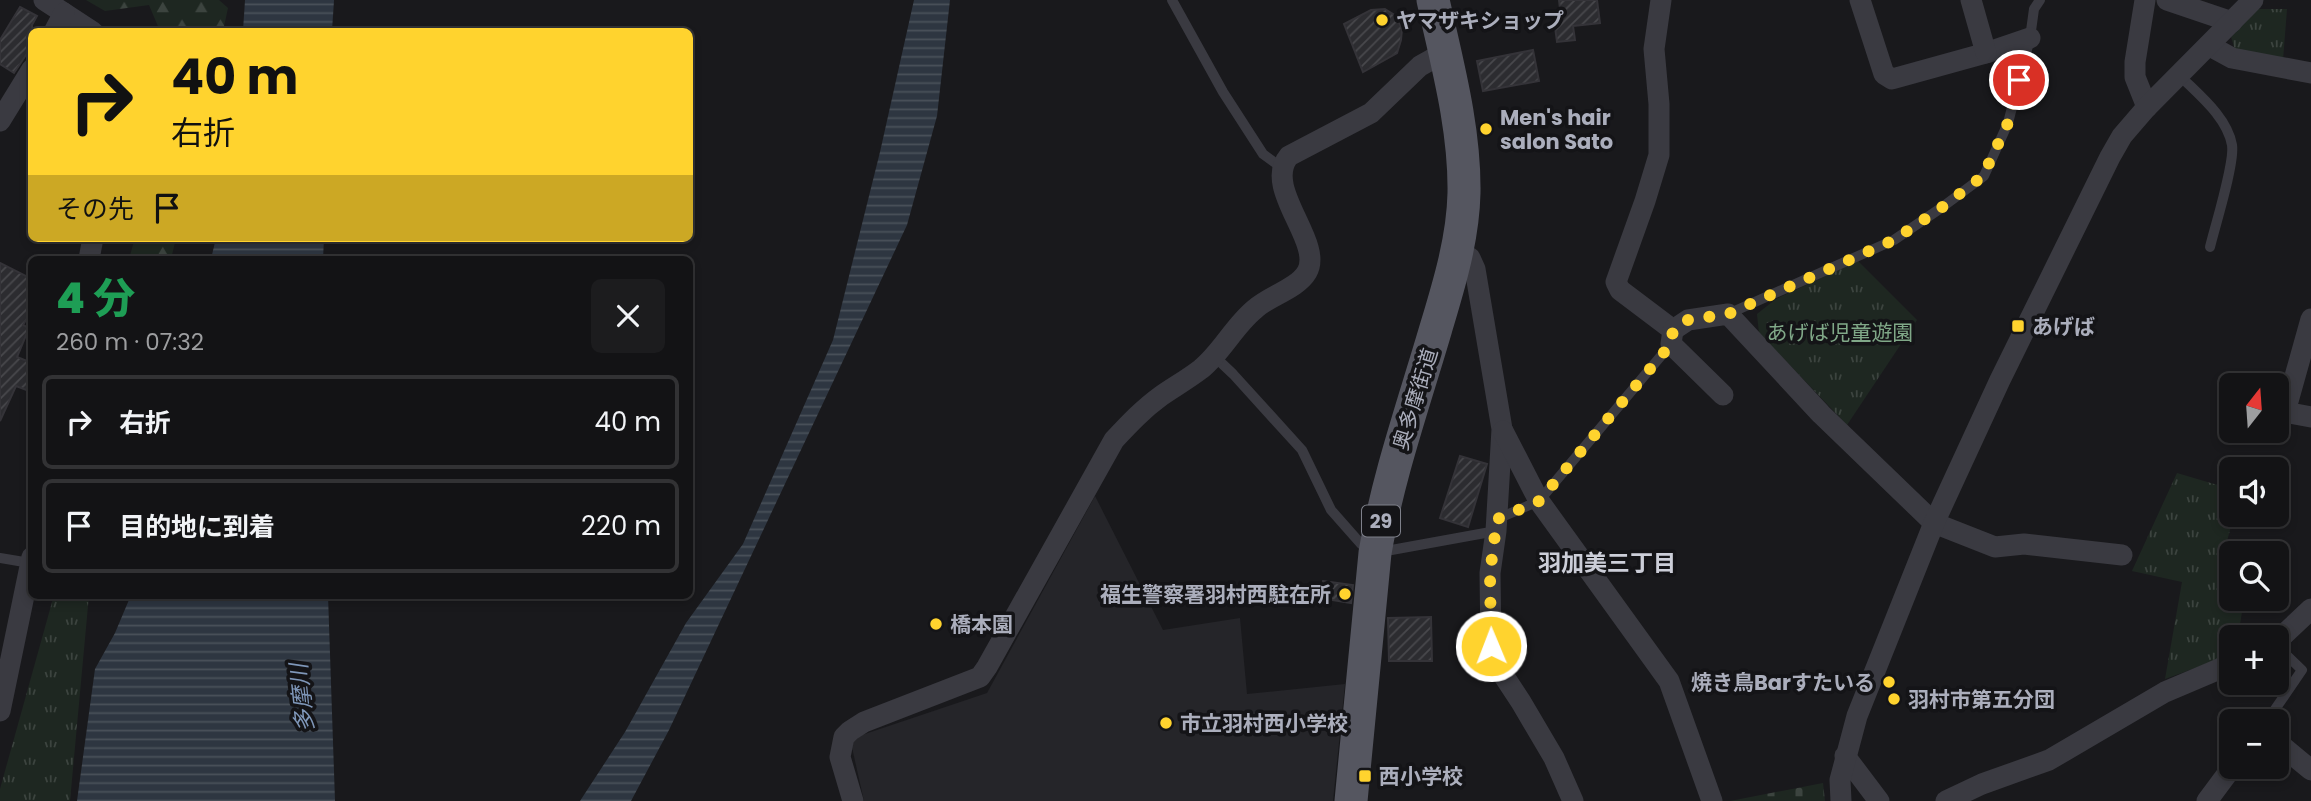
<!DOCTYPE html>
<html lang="ja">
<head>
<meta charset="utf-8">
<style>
  :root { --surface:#131315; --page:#1c1c1e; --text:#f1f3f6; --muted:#9d9ea0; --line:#323234 }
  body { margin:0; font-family:Poppins,"Noto Sans JP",sans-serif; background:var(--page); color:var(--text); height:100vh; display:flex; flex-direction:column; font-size:26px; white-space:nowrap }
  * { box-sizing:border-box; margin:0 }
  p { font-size:23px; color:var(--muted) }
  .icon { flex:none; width:38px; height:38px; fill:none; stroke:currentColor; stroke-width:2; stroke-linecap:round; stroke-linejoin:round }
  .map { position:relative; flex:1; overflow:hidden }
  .side { position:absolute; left:28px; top:256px; width:665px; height:343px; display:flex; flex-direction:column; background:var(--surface); border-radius:10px; box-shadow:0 4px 10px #0003,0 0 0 2px var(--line) }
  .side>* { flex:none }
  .banner { position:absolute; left:28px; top:28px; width:665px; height:214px; border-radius:10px; box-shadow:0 4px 10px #0003,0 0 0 2px var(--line); background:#ffd32e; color:#111; overflow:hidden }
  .needle { width:46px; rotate:17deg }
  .controls { position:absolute; left:2219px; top:373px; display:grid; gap:14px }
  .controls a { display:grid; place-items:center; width:70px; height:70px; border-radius:10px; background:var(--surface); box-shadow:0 4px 10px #0003,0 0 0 2px var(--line); font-size:35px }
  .pin { position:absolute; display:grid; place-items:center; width:60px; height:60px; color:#fff; margin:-30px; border:4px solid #fff; border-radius:50%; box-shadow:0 2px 7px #0007 }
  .me { position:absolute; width:77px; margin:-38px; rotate:359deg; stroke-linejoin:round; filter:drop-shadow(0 0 5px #0008) }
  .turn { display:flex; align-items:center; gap:24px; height:147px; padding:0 28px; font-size:32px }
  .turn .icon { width:91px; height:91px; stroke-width:2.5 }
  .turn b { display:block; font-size:49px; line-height:60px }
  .then { display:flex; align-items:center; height:66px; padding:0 28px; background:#0003; gap:14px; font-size:26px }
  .round { display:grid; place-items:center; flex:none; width:74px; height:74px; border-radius:10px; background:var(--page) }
  .summary { display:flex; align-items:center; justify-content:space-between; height:119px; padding:0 28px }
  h1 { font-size:42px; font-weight:800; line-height:52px; color:#1e9e55 }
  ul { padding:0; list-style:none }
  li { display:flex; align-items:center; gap:21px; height:94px; margin:0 14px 10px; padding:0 14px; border:4px solid var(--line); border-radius:10px }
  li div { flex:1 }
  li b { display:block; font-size:26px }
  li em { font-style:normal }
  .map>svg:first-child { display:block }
</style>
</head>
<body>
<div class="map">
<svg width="2311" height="801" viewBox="0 0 2311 801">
  <defs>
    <pattern id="grass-tufts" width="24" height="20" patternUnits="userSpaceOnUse" patternTransform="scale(1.75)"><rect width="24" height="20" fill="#1e2721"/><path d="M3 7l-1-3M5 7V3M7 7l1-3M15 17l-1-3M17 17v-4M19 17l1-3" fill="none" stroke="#3c443f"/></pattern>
    <pattern id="forest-firs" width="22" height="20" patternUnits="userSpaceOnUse" patternTransform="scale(1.75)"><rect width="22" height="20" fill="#1e2721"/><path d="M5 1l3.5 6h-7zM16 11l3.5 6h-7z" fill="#3c443f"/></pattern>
    <pattern id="cemetery-stones" width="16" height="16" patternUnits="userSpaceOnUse" patternTransform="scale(1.75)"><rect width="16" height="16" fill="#1e2721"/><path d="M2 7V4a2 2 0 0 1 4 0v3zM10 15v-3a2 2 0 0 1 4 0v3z" fill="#3c443f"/></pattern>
    <pattern id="water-rules" width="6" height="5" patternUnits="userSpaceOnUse" patternTransform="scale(1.75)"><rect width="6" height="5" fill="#2e3641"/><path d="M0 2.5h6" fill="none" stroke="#4a515a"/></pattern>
    <pattern id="building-hatch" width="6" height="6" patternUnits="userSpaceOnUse" patternTransform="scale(1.75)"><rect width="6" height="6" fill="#2c2c30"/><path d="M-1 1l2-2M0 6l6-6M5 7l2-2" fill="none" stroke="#48484c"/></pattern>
  </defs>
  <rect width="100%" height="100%" fill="#19191c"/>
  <path fill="#252529" d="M1095 496 1163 630 1240 618 1247 694 1345 684 1333 801H864L851 743 862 735 987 693Z"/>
  <g fill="url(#grass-tufts)">
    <path d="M2258 9H2287L2283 60 2235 50 2231 37Z"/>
    <path d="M1858 261 1917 320 1847 425 1759 333 1757 314 1776 299Z"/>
    <path d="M2177 473 2231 489V514L2234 515 2226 545 2247 553H2231V598L2244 599 2238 637H2231V655L2165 679 2182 582 2132 571Z"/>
    <path d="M54 595H89L70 801H0V789Z"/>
  </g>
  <g fill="url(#forest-firs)">
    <path d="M86 0H219L228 8 223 31H160L149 5 105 11Z"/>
    <path d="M135 238H176L171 259H129Z"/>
  </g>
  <path fill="url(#cemetery-stones)" d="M1823 783 1825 801H1730Z"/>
  <g fill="url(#water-rules)">
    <path d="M245 0H334L332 31H243Z"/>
    <path d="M914 0H950L937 116 907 225 669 730 631 801H580L625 732 686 623 743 544 833 340 880 152Z"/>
    <path d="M216 238H324L323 259H211Z"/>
    <path d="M131 595H328L335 801H77L95 669 115 633Z"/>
  </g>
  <g fill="url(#building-hatch)" stroke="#343338" stroke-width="2">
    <path d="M1559 0H1597L1600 23 1573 26 1575 40 1557 42 1554 19 1561 18Z"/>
    <path d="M20 7 37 16 32 25V46L14 73 0 64V40Z"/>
    <path d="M1385 9 1396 16 1402 29 1401 40 1397 53 1363 72 1344 24 1371 10Z"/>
    <path d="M1533 50 1539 81 1483 91 1477 61Z"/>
    <path d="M0 263 32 279V310L23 325 29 328 17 357 32 363V392L16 386 0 421Z"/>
    <path d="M1460 456 1487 464 1468 527 1440 518Z"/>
    <path d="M1323 581 1353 585 1351 603 1320 598Z"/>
    <path d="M1431 617 1432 661H1389L1388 618Z"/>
  </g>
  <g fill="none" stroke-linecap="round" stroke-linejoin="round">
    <g stroke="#3a3a41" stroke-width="10">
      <path d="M1172 0 1223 92 1263 154 1282 168"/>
      <path d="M2180 76C2199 95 2227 117 2232 145 2235 163 2215 226 2210 247"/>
      <path d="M1728 314 1894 240 1941 208 1984 176 2008 123 2030 38 2034 9 2040 0"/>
      <path d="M1214 356 1233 374 1302 450 1331 510 1361 544 1375 553 1496 531"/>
      <path d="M1497 519 1539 501 1671 344"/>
      <path d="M0 558 30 563"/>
      <path d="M2267 721 2302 670 2277 646"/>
    </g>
    <g stroke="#3a3a41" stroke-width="21">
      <path d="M44 0 93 32"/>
      <path d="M1661 0 1654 49 1659 104V155L1645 201 1616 282 1620 290 1673 330 1671 344 1723 395"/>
      <path d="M1860 0 1884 74 1892 79 1986 53 2030 38"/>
      <path d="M1971 0 1986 53"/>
      <path d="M2145 0 2135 62V77L2147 107"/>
      <path d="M2167 0 2232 22"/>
      <path d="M54 32 64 13"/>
      <path d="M2210 46 2232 58 2311 73"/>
      <path d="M0 121 32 69"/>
      <path d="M1457 250 1470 258 1475 269 1502 429 1496 531 1490 573 1491 646 1496 664 1521 702 1554 758 1573 801"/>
      <path d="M89 259 93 238"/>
      <path d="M2311 319 2285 412 2311 417"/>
      <path d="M1673 330 1688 320 1728 314 1821 414 1934 523 1995 547 2024 544 2122 555"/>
      <path d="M1503 431 1539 501 1669 681 1712 801"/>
      <path d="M2277 641 2311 609"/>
      <path d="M0 711 32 557"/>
      <path d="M2277 742 2311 770"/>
      <path d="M1845 756 1879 801"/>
      <path d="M853 801 840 757 844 737 850 731 864 722 980 677 987 667 1114 440C1129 424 1143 409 1161 396 1174 387 1188 379 1201 369 1222 352 1234 326 1255 309 1269 296 1297 289 1307 272 1324 242 1262 188 1289 156L1371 113 1420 66 1445 52"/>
      <path d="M1841 801 1840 780 1857 716 1934 523 2000 380 2110 157 2122 136 2147 107 2253 0"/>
      <path d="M1946 801 1982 784 2049 760 2165 692 2231 664"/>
      <path d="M2207 801 2233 766"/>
    </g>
    <path stroke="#555660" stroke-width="33" d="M1351 801 1375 553C1388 476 1414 403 1436 328 1449 285 1463 239 1464 193 1465 128 1447 63 1433 0"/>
  </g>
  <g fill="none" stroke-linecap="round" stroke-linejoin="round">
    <path stroke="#ffd32e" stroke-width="12" stroke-dasharray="0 21.6" d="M1491 646 1490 573 1497 519 1539 501 1671 344 1673 330 1688 320 1728 314 1894 240 1941 208 1983 176 2008 123 2019 80"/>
  </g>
  <g fill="#ffd32e" stroke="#141417" stroke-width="2.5">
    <circle cx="1382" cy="20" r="7"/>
    <circle cx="1486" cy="129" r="7"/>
    <rect x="2011" y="319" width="14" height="14" rx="3.5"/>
    <circle cx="1345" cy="594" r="7"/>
    <circle cx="936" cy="624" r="7"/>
    <circle cx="1889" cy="682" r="7"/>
    <circle cx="1894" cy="699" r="7"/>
    <circle cx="1166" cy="723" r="7"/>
    <rect x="1358" y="769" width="14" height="14" rx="3.5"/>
  </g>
  <g text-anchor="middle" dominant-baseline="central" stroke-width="7" stroke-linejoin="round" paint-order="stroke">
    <rect fill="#141417" stroke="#7e808a" stroke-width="2" x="1362" y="505.5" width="38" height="31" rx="5"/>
    <g font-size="19" font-weight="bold" fill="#abaebc">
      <text x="1381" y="521">29</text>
    </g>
    <g font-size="21" font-weight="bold" fill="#abaebc" stroke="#141417" text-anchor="start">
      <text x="1396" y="20">ヤマザキショップ</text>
      <text x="1500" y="117">Men's hair<tspan x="1500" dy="24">salon Sato</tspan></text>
      <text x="2032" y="326">あげば</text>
      <text x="1331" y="594" text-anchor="end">福生警察署羽村西駐在所</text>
      <text x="950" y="624">橋本園</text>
      <text x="1875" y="682" text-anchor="end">焼き鳥Barすたいる</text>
      <text x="1908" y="699">羽村市第五分団</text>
      <text x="1180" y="723">市立羽村西小学校</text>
      <text x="1379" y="776">西小学校</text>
    </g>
    <g font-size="21" fill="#80a888" stroke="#141417">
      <text x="1840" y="332">あげば児童遊園</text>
    </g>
    <g font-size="21" fill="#abaebc" stroke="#141417">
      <text transform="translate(1415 399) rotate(-73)">奥多摩街道</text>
    </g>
    <g font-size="23" font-weight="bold" fill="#ccced8" stroke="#141417">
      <text x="1607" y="563">羽加美三丁目</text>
    </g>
    <g font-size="23" font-style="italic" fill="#7f97b9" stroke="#141417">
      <text transform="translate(302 698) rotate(-96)">多摩川</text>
    </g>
  </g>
</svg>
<div class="controls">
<a><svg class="needle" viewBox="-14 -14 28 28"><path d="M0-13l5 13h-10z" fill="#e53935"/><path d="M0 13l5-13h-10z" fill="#9d9ea0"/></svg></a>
<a><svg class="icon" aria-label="sound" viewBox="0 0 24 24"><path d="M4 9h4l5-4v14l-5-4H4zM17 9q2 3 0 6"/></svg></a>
<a><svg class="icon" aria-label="search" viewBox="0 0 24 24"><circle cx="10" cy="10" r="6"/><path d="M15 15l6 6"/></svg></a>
<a>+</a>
<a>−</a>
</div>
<div class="pin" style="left:2019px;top:80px;background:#d93025"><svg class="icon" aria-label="arrive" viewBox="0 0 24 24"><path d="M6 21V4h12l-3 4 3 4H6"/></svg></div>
<svg class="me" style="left:1491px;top:646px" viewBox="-20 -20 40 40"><circle r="17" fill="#ffd32e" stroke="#fff" stroke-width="3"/><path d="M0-11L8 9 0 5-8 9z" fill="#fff"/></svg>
<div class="banner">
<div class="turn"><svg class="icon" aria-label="right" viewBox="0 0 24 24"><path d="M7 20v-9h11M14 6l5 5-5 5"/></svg><div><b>40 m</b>右折</div></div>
<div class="then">その先<svg class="icon" aria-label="arrive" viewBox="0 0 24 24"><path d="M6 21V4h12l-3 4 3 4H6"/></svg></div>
</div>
<section class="side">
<div class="summary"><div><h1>4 分</h1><p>260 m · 07:32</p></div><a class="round"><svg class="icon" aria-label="close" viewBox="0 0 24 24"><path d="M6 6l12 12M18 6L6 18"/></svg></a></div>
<ul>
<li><svg class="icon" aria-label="right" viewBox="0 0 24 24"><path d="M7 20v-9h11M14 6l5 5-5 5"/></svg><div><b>右折</b></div><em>40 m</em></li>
<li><svg class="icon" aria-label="arrive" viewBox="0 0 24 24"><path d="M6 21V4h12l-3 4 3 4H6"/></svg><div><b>目的地に到着</b></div><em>220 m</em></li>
</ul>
</section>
</div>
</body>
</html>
